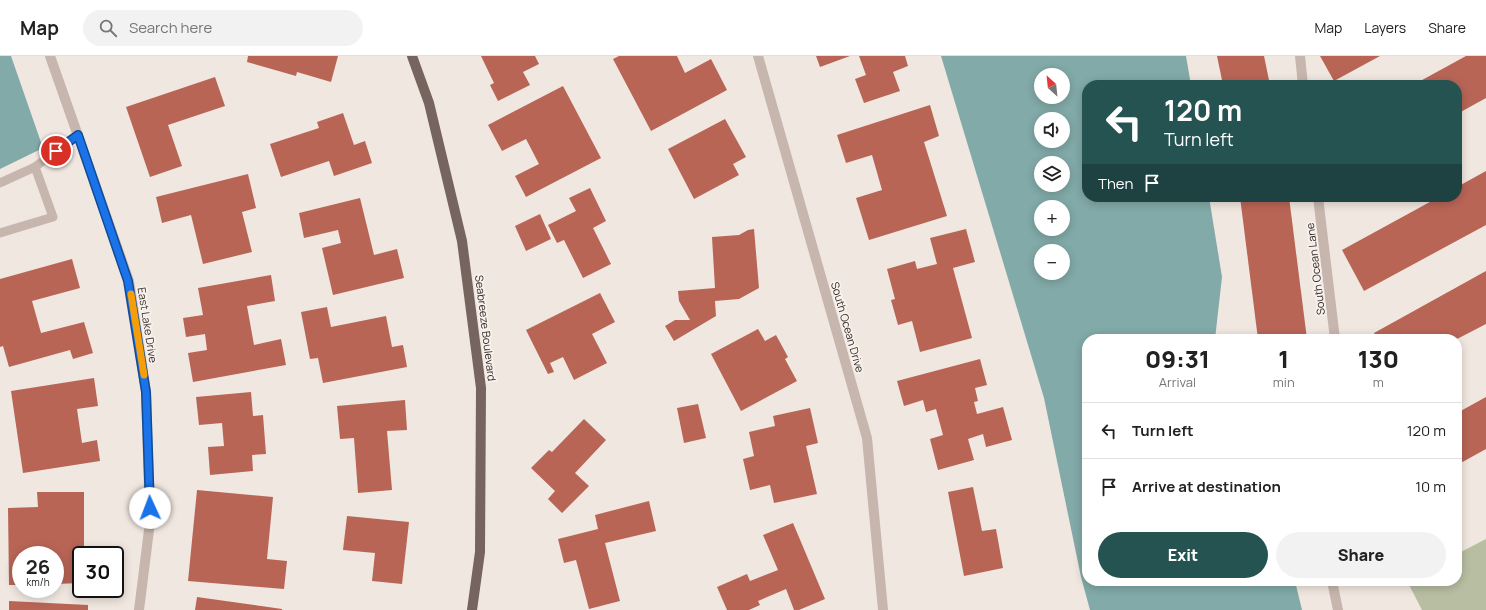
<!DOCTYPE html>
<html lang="en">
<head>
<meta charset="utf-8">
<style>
  :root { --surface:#fff; --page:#f2f2f2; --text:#222; --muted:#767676; --line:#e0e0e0; --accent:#255352 }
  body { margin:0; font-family:Manrope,sans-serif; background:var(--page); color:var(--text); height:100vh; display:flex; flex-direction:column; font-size:15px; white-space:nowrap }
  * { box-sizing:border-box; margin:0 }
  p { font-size:13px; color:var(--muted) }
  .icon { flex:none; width:22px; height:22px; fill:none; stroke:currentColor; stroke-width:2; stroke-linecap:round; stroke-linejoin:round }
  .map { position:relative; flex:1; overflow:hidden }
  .drawer { position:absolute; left:1082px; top:278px; width:380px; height:252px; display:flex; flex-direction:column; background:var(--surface); border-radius:16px; box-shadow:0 2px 10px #0003 }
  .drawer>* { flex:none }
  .top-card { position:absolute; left:1082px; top:24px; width:380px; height:122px; border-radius:16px; box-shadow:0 2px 10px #0003; background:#255352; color:#fff; overflow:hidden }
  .needle { width:26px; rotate:333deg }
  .controls { position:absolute; left:1034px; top:12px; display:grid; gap:8px }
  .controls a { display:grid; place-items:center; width:36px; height:36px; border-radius:50%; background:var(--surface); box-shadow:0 2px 10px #0003; font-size:20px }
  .speed { position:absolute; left:12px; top:490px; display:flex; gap:8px; font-size:20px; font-weight:700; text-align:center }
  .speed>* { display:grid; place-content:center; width:52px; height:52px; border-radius:50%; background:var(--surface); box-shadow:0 2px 10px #0003; line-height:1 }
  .speed small { font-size:10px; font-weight:400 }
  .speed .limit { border:2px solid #111; border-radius:6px; background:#fff; color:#111 }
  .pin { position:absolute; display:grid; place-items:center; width:34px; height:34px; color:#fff; margin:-17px; border:2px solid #fff; border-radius:50%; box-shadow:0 1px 4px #0007 }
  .me { position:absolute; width:44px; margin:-22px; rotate:358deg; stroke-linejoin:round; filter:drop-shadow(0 0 3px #0008) }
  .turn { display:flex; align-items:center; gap:14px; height:84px; padding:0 16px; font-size:18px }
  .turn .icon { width:52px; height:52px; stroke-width:2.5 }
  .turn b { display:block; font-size:28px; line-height:34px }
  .then { display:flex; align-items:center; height:38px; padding:0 16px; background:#0003; gap:8px; font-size:15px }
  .eta { display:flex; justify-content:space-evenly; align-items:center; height:68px; text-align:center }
  .eta b { font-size:24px; font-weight:800; line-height:28px }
  .primary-button { display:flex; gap:8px; margin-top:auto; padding:8px 16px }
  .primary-button a { flex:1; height:46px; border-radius:24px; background:var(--accent); color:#fff; font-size:16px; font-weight:800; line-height:46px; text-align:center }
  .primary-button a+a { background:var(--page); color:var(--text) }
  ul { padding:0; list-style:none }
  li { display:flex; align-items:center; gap:12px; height:56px; padding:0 16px; border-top:1px solid var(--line) }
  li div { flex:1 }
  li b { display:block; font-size:15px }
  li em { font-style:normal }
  header { display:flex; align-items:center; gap:24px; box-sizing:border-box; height:56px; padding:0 20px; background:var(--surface); border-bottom:1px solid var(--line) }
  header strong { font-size:19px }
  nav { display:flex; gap:22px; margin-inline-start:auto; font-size:14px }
  .search { width:280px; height:36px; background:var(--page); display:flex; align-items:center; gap:10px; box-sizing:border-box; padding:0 14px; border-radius:22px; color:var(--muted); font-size:15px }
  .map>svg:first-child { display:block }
</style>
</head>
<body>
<header>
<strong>Map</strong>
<div class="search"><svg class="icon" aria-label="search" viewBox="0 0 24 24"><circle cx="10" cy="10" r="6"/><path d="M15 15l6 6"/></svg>Search here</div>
<nav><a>Map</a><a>Layers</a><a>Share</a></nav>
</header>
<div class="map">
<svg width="1486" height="554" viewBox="0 0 1486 554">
  <rect width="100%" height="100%" fill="#f0e7e0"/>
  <path fill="#b7bea1" d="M1486 483V554H1422L1407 525H1457V498Z"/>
  <g fill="#82aaa8" fill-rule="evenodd">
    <path d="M0 0H11L43 92 0 113Z"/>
    <path d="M941 0H1186L1191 29H1087V141H1209L1222 221 1215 283H1087V525H1295L1302 554H1090L1081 521 1044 342ZM1041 19H1063V41H1041ZM1041 63H1063V85H1041ZM1041 107H1063V129H1041ZM1041 151H1063V173H1041ZM1041 195H1063V217H1041Z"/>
  </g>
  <g fill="#b86556">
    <path d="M248 0H338L331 26 297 16 296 20 247 6Z"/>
    <path d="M481 0H535L539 8 523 16 530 29 498 45 490 29 494 27Z"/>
    <path d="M619 0H677L685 17 711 3 727 34 651 75 613 3Z"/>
    <path d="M816 0H850L820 11Z"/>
    <path d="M859 0H905L908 10 893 16 900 35 864 47 855 23 866 19Z"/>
    <path d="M1217 0H1264L1270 29H1223Z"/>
    <path d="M1320 0H1380L1334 25Z"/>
    <path d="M1466 0H1486V42L1457 58V29H1413Z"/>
    <path d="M215 21 225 50 168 69 182 110 150 121 126 51Z"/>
    <path d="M563 30 601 102 526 141 515 120 539 108 526 83 502 95 488 69Z"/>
    <path d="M930 49 939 80 924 86 947 160 869 184 856 142 882 134 872 99 846 107 837 79Z"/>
    <path d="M343 57 354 89 365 85 372 107 334 120 329 105 281 121 270 88 319 72 317 66Z"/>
    <path d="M725 63 746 101 733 108 739 119 694 143 668 93Z"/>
    <path d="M1486 115V169L1364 235 1342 194 1439 141H1457V131Z"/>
    <path d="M248 118 256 152 242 156 252 196 203 208 191 159 162 167 156 141Z"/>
    <path d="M590 132 606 165 593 172 611 208 583 222 564 184 557 187 548 169 576 155 569 142Z"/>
    <path d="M1240 141H1289L1307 283H1258Z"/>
    <path d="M360 142 374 199 397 193 404 222 333 239 322 192 341 187 338 174 304 182 299 157Z"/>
    <path d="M540 158 551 183 526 195 515 170Z"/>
    <path d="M754 173 759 232 739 243 715 245 716 260 674 285 665 270 675 264H690L679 245 678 235 715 232 712 181 739 179 748 174Z"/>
    <path d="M966 173 975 206 953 212 972 282 920 296 912 265 898 269 891 244 895 243 887 213 915 205 917 213 937 208 930 182Z"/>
    <path d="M72 203 80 232 32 245 41 277 84 266 93 297 73 303 70 294 9 311 3 290 0 291V223Z"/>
    <path d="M1486 215V268L1457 283H1377L1374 277Z"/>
    <path d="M271 219 275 245 247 250 254 289 281 283 286 309 193 326 188 297 207 294 205 278 186 281 183 262 203 259 198 232Z"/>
    <path d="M600 237 615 266 592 278 607 307 574 324 563 301 550 307 554 316 548 318 526 274Z"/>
    <path d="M327 251 331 271 386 260 392 291 403 289 407 311 323 327 318 302 310 303 301 256Z"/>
    <path d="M758 273 765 285 776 279 788 301 785 303 797 325 741 355 711 298Z"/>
    <path d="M980 303 987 329 975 332 978 345 974 346 977 358 1003 351 1012 384 986 391 983 378 968 383 974 404 938 414 930 383 943 379 936 353 926 356 923 344 904 350 897 325Z"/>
    <path d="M94 322 98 350 77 353 82 387 97 384 100 405 23 417 11 335Z"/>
    <path d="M251 336 253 360 263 359 266 398 252 399 253 415 210 419 208 391 224 390 222 367 199 369 196 341Z"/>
    <path d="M1486 341V393L1457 409V357Z"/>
    <path d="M405 344 407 374 387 375 392 434 358 437 354 382 340 383 337 350Z"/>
    <path d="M698 348 706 382 684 387 677 352Z"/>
    <path d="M810 352 818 387 806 390 817 438 774 447 770 429 750 434 743 403 754 400 749 376 775 370 773 360Z"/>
    <path d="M584 363 606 384 575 417 589 430 562 457 548 443 555 435 531 412 549 394 552 396Z"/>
    <path d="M973 431 982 475 996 473 1003 512 964 520 948 436Z"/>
    <path d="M197 434 273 441 267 503 287 505 284 533 188 525Z"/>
    <path d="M37 436H84V492H94V499H81V527L55 528V499H21V529H9L8 452 38 451Z"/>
    <path d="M649 445 656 475 605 487 620 545 589 553 576 504 564 507 558 483 598 473 595 459Z"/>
    <path d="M347 460 409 466 402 528 372 525 375 497 343 494Z"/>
    <path d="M793 467 825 543 799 554H794L786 533 758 545 760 549 749 554H727L717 531 747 518 750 525 778 514 763 479Z"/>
    <path d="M197 541 282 553V554H195Z"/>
    <path d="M9 545 88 549V554H9Z"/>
  </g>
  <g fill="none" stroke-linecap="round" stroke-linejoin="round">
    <g stroke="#c7b6ad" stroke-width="9">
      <path d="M0 127 35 111 77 79"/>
      <path d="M0 177 53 161 35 111"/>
    </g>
    <g stroke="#c7b6ad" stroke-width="10">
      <path d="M50 0 129 225 146 336 150 466 139 554"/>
      <path d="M758 0 867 382 883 554"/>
      <path d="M1300 0 1303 29"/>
      <path d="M1318 141 1335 283"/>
      <path d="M1332 525 1338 554"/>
    </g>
    <path stroke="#76645e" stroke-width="10" d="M412 0 429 47 462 185 481 332 480 496 472 554"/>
  </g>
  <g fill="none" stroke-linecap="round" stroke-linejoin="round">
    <g stroke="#114b97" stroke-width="10">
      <path id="route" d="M56 95 78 79 128 225 146 336 150 452"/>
    </g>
    <use href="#route" stroke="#1a73e8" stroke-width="7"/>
    <path stroke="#f59e0b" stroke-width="7" d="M131 238 144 319"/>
  </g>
  <g text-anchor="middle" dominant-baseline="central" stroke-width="3.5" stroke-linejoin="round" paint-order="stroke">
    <g font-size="11" fill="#362d2b" stroke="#f8f1ec">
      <text transform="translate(1315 213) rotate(-97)">South Ocean Lane</text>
      <text transform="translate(148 269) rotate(81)">East Lake Drive</text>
      <text transform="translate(848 271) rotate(74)">South Ocean Drive</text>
      <text transform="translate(486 272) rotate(83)">Seabreeze Boulevard</text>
    </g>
  </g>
</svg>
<div class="controls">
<a><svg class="needle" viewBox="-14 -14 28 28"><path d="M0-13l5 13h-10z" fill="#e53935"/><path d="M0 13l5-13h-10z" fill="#767676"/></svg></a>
<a><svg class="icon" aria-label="sound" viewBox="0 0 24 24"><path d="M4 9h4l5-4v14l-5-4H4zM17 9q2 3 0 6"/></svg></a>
<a><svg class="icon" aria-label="layers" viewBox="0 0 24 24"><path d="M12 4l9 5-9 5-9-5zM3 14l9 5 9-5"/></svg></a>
<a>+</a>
<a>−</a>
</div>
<div class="speed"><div>26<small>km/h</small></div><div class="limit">30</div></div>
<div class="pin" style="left:56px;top:95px;background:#d93025"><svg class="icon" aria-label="arrive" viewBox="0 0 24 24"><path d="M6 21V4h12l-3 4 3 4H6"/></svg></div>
<svg class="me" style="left:150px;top:452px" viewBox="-20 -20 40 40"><circle r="19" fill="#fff"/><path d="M0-13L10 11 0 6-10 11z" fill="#1a73e8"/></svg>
<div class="top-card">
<div class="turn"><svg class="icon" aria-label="left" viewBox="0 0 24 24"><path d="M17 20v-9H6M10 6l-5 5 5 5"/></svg><div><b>120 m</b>Turn left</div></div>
<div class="then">Then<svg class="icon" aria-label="arrive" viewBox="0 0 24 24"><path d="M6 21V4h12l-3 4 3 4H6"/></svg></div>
</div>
<section class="drawer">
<div class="eta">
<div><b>09:31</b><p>Arrival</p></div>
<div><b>1</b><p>min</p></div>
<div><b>130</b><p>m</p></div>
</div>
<ul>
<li><svg class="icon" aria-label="left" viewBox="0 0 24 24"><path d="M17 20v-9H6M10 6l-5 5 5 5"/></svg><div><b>Turn left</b></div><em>120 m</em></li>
<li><svg class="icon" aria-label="arrive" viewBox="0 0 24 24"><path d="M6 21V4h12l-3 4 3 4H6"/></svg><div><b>Arrive at destination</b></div><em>10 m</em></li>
</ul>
<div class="primary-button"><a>Exit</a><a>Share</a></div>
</section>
</div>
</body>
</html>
